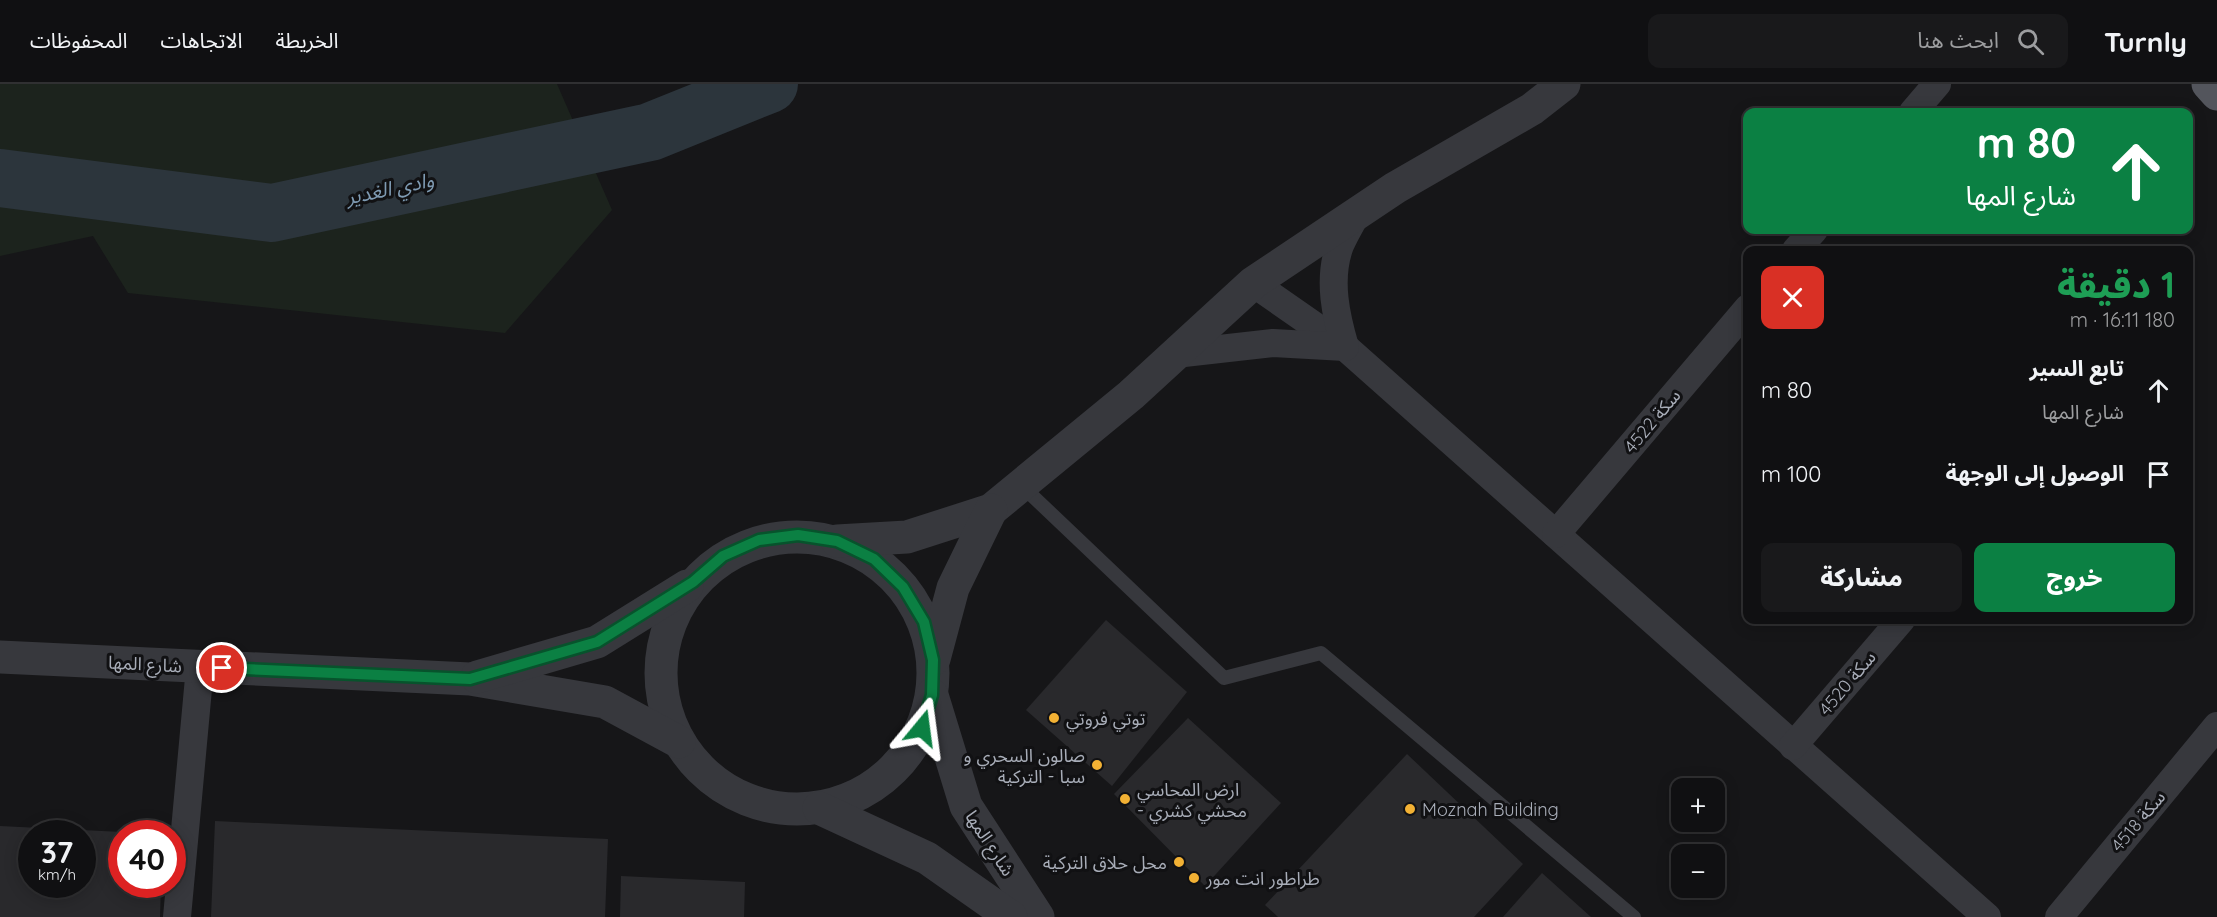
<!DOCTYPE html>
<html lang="ar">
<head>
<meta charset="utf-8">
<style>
  :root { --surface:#101012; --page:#19191b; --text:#f1f3f6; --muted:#9c9d9f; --line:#303032; --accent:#0b8043 }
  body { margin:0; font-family:Quicksand,"Noto Sans Arabic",sans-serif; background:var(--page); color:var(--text); direction:rtl; height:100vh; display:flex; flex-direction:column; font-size:22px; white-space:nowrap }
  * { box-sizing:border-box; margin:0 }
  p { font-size:20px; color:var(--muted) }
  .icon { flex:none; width:33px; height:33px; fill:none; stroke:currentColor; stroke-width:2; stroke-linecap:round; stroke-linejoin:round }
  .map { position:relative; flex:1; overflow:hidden; direction:ltr }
  .sheet { position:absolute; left:1743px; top:162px; width:450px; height:378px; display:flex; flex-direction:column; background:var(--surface); border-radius:12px; box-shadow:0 3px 15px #0003,0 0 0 2px var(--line); direction:rtl }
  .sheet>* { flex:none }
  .top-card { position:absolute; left:1743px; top:24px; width:450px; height:126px; border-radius:12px; box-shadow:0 3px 15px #0003,0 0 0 2px var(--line); direction:rtl; background:#0b8043; color:#fff; overflow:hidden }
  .fabs { position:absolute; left:1671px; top:694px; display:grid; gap:12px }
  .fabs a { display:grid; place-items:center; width:54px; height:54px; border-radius:12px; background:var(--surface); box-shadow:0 3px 15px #0003,0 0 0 2px var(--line); font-size:30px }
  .speed { position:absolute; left:18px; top:736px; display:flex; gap:12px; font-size:30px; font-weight:700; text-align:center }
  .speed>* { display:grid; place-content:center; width:78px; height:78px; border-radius:50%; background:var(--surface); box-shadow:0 3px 15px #0003,0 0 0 2px var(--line); line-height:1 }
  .speed small { font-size:15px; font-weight:400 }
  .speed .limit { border:9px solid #d22; background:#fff; color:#111 }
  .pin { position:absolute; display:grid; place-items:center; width:51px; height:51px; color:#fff; margin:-26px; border:3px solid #fff; border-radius:50%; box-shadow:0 2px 6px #0007 }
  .me { position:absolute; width:66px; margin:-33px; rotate:16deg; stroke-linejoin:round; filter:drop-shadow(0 0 4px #0008) }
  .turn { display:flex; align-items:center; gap:21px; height:126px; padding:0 18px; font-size:27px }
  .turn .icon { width:78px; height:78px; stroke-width:2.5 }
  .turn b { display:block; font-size:42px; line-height:51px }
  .round { display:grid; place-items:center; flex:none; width:63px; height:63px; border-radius:12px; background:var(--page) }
  .headline { display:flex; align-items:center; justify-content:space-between; height:102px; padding:0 18px }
  h1 { font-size:36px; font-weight:800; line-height:45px; color:#1e9e55 }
  .action { display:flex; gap:12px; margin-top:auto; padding:12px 18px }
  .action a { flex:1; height:69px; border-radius:12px; background:var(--accent); color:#fff; font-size:24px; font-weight:800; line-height:69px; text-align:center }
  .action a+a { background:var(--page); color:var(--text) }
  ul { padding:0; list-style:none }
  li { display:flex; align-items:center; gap:18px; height:84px; padding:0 18px }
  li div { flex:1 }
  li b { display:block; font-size:22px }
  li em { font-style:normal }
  header { display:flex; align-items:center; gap:36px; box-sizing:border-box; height:84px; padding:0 30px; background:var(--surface); border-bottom:2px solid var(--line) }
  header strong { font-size:28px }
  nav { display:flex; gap:33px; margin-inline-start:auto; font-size:21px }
  .search { width:420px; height:54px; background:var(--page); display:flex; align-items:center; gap:15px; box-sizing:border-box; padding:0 21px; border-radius:12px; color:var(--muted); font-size:22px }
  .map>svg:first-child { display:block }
</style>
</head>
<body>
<header>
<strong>Turnly</strong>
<div class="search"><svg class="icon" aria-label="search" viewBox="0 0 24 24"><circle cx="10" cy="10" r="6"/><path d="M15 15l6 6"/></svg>ابحث هنا</div>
<nav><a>الخريطة</a><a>الاتجاهات</a><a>المحفوظات</a></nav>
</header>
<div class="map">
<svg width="2217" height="833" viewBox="0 0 2217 833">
  <rect width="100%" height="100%" fill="#161618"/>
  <path fill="#1c231d" d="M0 0H557L612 126 505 249 128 209 93 152 0 172Z"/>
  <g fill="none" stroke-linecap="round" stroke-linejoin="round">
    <path stroke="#2c353c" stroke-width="58" d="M0 94 272 129 650 48 769 0"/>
  </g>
  <g fill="#29292c" fill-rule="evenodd">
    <path d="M1106 536 1187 608 1112 702 1026 626Z"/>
    <path d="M1188 634 1281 719 1205 802 1114 710Z"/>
    <path d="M1407 670 1523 780 1474 833H1278L1265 821Z"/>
    <path d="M215 737 608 755 605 833H211Z"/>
    <path d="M0 742 122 748V801H161L160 833H0ZM32 750H82V801H32Z"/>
    <path d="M1542 789 1591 833H1503Z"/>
    <path d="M621 792 745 798 744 833H620Z"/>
  </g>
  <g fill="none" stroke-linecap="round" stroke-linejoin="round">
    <path stroke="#37383d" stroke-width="14" d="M1021 401 1224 594 1321 569 1634 833"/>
    <g stroke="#37383d" stroke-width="28">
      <path d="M1913 28 1937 0"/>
      <path d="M1796 166 1814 146"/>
      <path d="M1253 199 1345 263 1987 833"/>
      <path d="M1175 270 1273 259 1345 263C1336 232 1328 197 1339 164 1343 153 1351 141 1356 130"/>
      <path d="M1556 450 1748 224"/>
      <path d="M1793 662 1901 536"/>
      <path d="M177 833 200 583"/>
      <path d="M2059 833 2217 642"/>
    </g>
    <g stroke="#37383d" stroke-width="33">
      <circle cx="797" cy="589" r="136"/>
      <path d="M837 457 907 453 991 426 1131 311 1253 199 1395 104 1532 25 1564 0"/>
      <path d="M0 573 470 595 605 618 679 658"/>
      <path d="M934 575 953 504 991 426"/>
      <path d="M477 593 597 558 687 502"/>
      <path d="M932 611 966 722 1038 833"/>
      <path d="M819 724 927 774 1011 833"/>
    </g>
    <path stroke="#53555c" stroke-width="33" d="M2208 0 2217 10"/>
  </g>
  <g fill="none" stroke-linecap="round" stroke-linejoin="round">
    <g stroke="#07532c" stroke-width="15">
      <path id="route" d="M222 584 470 595 597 558 693 498 723 472 759 456 798 451 837 457 874 475 903 503 924 538 933 576 932 611 922 644"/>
    </g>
    <use href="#route" stroke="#0b8043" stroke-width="10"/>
  </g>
  <g fill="#f2b134" stroke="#111113" stroke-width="2">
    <circle cx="1054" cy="634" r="6"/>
    <circle cx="1097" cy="681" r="6"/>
    <circle cx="1125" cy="715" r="6"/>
    <circle cx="1410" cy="725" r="6"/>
    <circle cx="1179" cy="778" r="6"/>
    <circle cx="1194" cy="794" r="6"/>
  </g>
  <g text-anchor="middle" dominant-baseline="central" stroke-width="6" stroke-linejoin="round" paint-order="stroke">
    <g font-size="18" fill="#a8adb8" stroke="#111113">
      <text transform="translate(1652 337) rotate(-50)">سكة 4522</text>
      <text transform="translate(145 580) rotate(3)">شارع المها</text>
      <text transform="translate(1847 599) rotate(-50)">سكة 4520</text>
      <text transform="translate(2138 737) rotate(-50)">سكة 4518</text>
      <text transform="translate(990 759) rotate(57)">شارع المها</text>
    </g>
    <g font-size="18" fill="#a8adb8" stroke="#111113" text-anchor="start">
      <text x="1066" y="634">توتي فروتي</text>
      <text x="1085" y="671" text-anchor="end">صالون السحري و<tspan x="1085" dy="21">سبا - التركية</tspan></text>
      <text x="1137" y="705">ارض المحاسي<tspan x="1137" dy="21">- محشي كشري</tspan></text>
      <text x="1422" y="725">Moznah Building</text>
      <text x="1167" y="778" text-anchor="end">محل حلاق التركية</text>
      <text x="1206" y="794">طراطور انت مور</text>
    </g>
    <g font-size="20" font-style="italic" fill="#7f9bb3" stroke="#111113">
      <text transform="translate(390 104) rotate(-12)">وادي الغدير</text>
    </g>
  </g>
</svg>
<div class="fabs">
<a>+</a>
<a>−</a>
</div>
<div class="speed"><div>37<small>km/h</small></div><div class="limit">40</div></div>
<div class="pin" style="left:222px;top:584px;background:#d93025"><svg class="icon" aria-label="arrive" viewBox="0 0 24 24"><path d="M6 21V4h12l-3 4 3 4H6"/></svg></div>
<svg class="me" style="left:922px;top:644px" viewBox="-20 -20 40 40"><path d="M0-17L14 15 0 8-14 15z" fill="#0b8043" stroke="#fff" stroke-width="4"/></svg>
<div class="top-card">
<div class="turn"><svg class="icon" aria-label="ahead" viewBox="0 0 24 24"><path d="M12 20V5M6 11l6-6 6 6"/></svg><div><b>80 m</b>شارع المها</div></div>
</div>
<section class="sheet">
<div class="headline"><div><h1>1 دقيقة</h1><p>180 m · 16:11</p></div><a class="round" style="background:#d93025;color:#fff"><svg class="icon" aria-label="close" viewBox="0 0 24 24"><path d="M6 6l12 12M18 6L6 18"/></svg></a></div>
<ul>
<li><svg class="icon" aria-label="ahead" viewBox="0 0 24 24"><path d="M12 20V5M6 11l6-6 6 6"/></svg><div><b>تابع السير</b><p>شارع المها</p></div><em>80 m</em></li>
<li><svg class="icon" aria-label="arrive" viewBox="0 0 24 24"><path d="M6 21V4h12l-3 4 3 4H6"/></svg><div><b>الوصول إلى الوجهة</b></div><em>100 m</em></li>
</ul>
<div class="action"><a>خروج</a><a>مشاركة</a></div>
</section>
</div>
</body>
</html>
